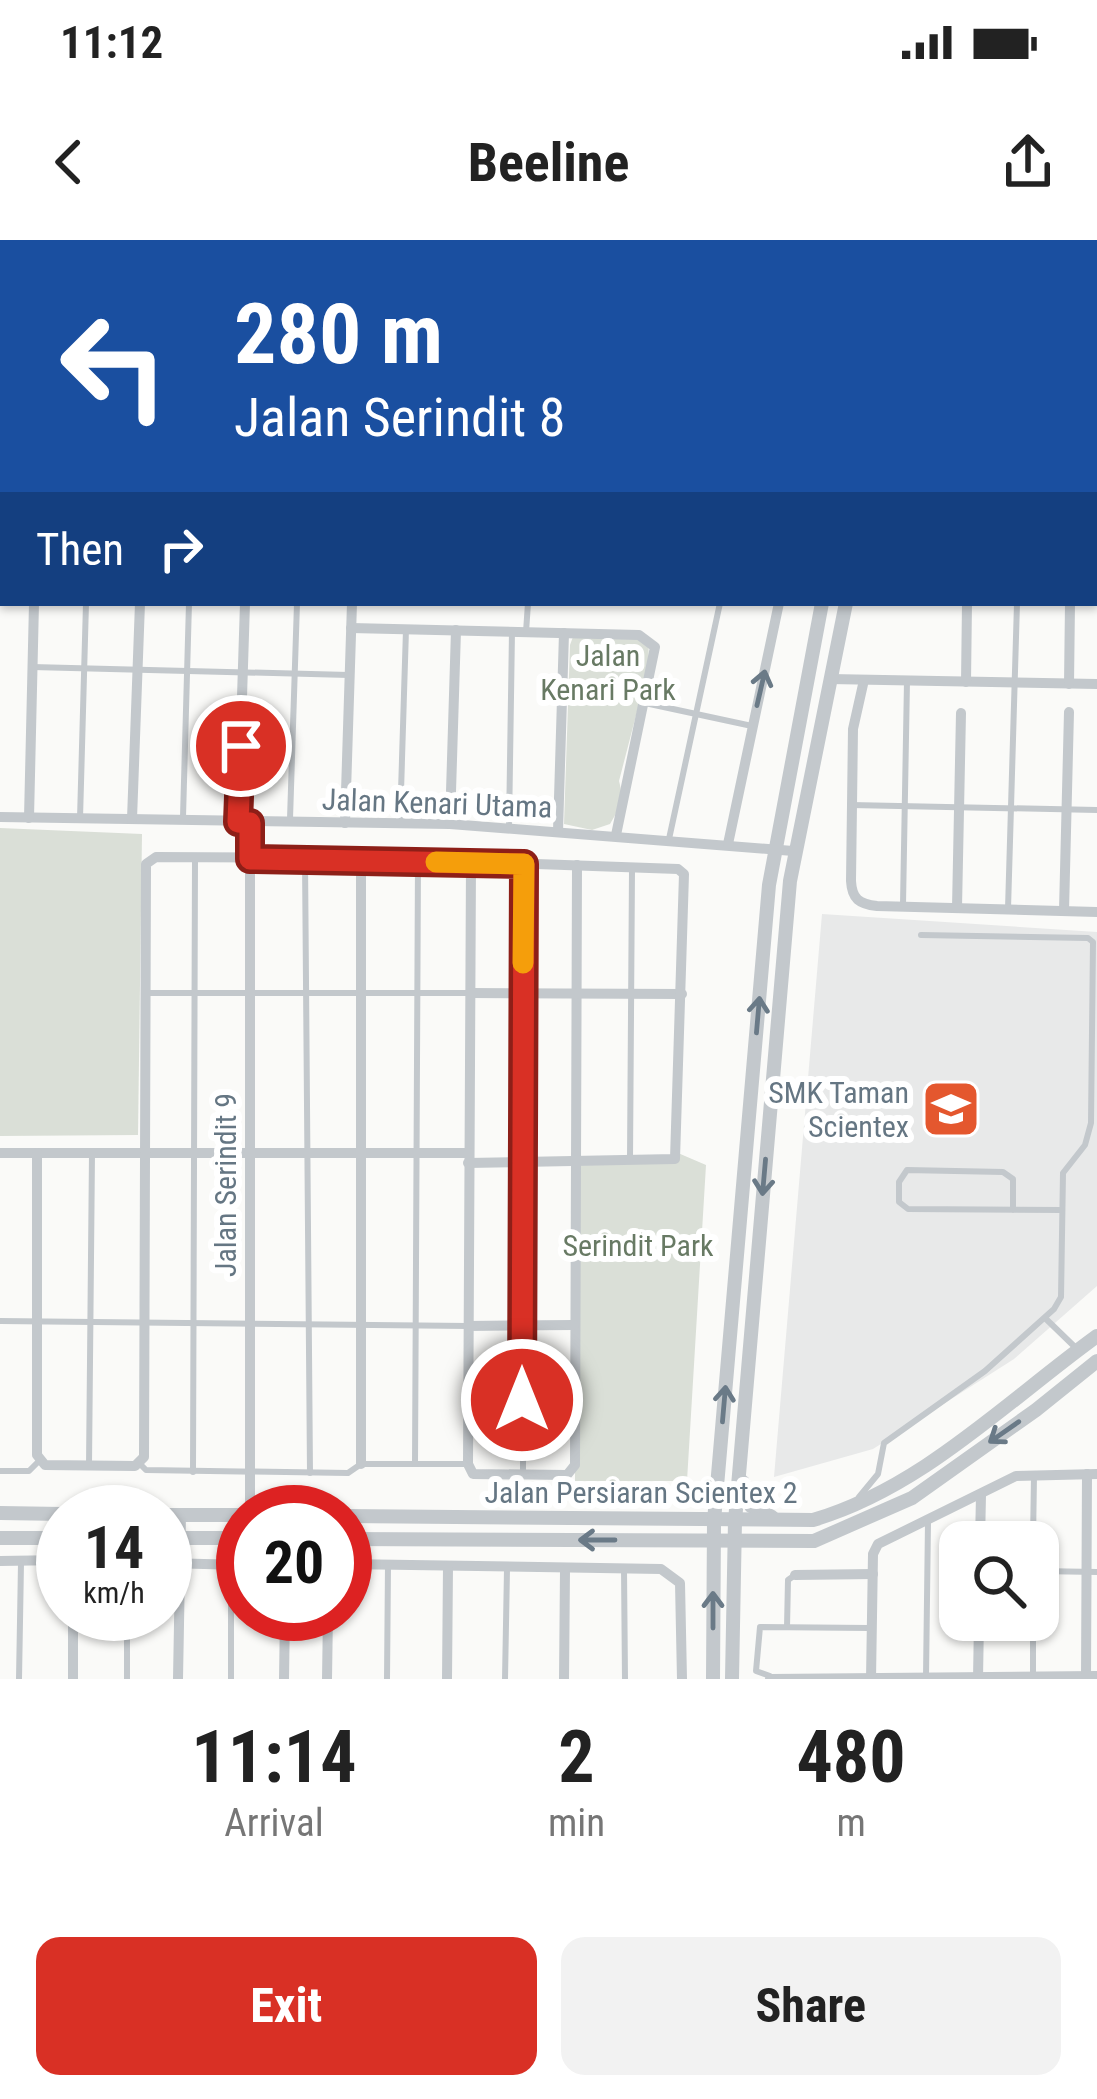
<!DOCTYPE html>
<html lang="en">
<head>
<meta charset="utf-8">
<style>
  :root { --surface:#fff; --page:#f2f2f2; --text:#222; --muted:#767676; --accent:#d93025 }
  body { margin:0; font-family:"Roboto Condensed",sans-serif; background:var(--page); color:var(--text); height:100vh; display:flex; flex-direction:column; font-size:45px; white-space:nowrap }
  * { box-sizing:border-box; margin:0 }
  p { font-size:39px; color:var(--muted) }
  .icon { flex:none; width:66px; height:66px; fill:none; stroke:currentColor; stroke-width:2; stroke-linecap:round; stroke-linejoin:round }
  .map { position:relative; height:1439px; overflow:hidden }
  .panel { display:flex; flex-direction:column; background:var(--surface); flex:1 }
  .panel>* { flex:none }
  .banner { position:absolute; left:0px; top:0px; width:1098px; height:366px; box-shadow:0 3px 9px #0004; background:#1a4fa0; color:#fff; overflow:hidden }
  .controls { position:absolute; left:939px; top:1281px; display:grid; gap:24px }
  .controls a { display:grid; place-items:center; width:120px; height:120px; border-radius:24px; background:var(--surface); box-shadow:0 3px 9px #0004; font-size:60px }
  .speed { position:absolute; left:36px; top:1245px; display:flex; gap:24px; font-size:60px; font-weight:700; text-align:center }
  .speed>* { display:grid; place-content:center; width:156px; height:156px; border-radius:50%; background:var(--surface); box-shadow:0 3px 9px #0004; line-height:1 }
  .speed small { font-size:30px; font-weight:400 }
  .speed .limit { border:18px solid #d22; background:#fff; color:#111 }
  .pin { position:absolute; display:grid; place-items:center; width:102px; height:102px; color:#fff; margin:-51px; border:6px solid #fff; border-radius:50%; box-shadow:0 3px 12px #0007 }
  .me { position:absolute; width:132px; margin:-66px; rotate:0deg; stroke-linejoin:round; filter:drop-shadow(0 0 9px #0008) }
  .turn { display:flex; align-items:center; gap:42px; height:252px; padding:0 36px; font-size:54px }
  .turn .icon { width:156px; height:156px; stroke-width:2.5 }
  .turn b { display:block; font-size:84px; line-height:102px }
  .then { display:flex; align-items:center; height:114px; padding:0 36px; background:#0003; gap:24px; font-size:45px }
  .eta { display:flex; justify-content:space-evenly; align-items:center; height:204px; text-align:center }
  .eta b { font-size:72px; font-weight:700; line-height:84px }
  .button { display:flex; gap:24px; margin-top:auto; padding:24px 36px }
  .button a { flex:1; height:138px; border-radius:24px; background:var(--accent); color:#fff; font-size:48px; font-weight:700; line-height:138px; text-align:center }
  .button a+a { background:var(--page); color:var(--text) }
  .status { display:flex; justify-content:space-between; align-items:center; height:84px; padding:0 60px; background:var(--surface); direction:ltr }
  .status svg { height:33px; fill:currentColor }
  header { display:flex; justify-content:space-between; align-items:center; height:156px; padding:0 36px; background:var(--surface); font-size:54px; font-weight:700 }
  .map>svg:first-child { display:block }
</style>
</head>
<body>
<div class="status"><b>11:12</b><svg viewBox="0 0 49 12"><path d="M0 12V9h3v3zM5 12V6h3v6zM10 12V3h3v9zM15 12V0h3v12zM26 1h20v11H26zM47 4h2v5h-2z"/></svg></div>
<header><svg class="icon" aria-label="back" viewBox="0 0 24 24"><path d="M15 5l-7 7 7 7"/></svg>Beeline<svg class="icon" aria-label="share" viewBox="0 0 24 24"><path d="M12 15V3M7 8l5-5 5 5M5 13v7h14v-7"/></svg></header>
<div class="map">
<svg width="1097" height="1439" viewBox="0 0 1097 1439">
  <rect width="100%" height="100%" fill="#fafaf8"/>
  <path fill="#e8e9e9" d="M822 674 1097 692V1046L1014 1119 873 1209 774 1237Z"/>
  <g fill="#dadfd7">
    <path d="M574 394 649 399 648 429 619 541C624 558 619 569 610 584L592 590 564 584 570 405Z"/>
    <path d="M0 588 142 594 138 895 0 896Z"/>
    <path d="M678 913 706 925 687 1241H575V920H669Z"/>
  </g>
  <g fill="none" stroke-linecap="round" stroke-linejoin="round">
    <g stroke="#b3babf" stroke-width="21">
      <g id="secondary">
        <path d="M866 3V0"/>
        <path d="M891 3 892 0"/>
        <path d="M1095 177 1097 176"/>
        <path d="M1095 205H1097"/>
      </g>
    </g>
    <g stroke="#c3c8cc" stroke-width="6">
      <path d="M1046 3 1047 0"/>
      <path d="M1095 49H1097"/>
      <path d="M526 392 528 363"/>
      <path d="M32 427 349 435"/>
      <path d="M645 463 752 486"/>
      <path d="M851 565 1097 570"/>
      <path d="M183 577 189 363"/>
      <path d="M80 579 86 363"/>
      <path d="M290 579 297 363"/>
      <path d="M400 584 406 389"/>
      <path d="M509 588 512 391"/>
      <path d="M669 599 720 363"/>
      <path d="M305 619 310 1233"/>
      <path d="M903 665 907 441"/>
      <path d="M1008 669 1017 363"/>
      <path d="M146 753H471"/>
      <path d="M630 920 632 630"/>
      <path d="M1013 970V939L1003 932 907 930 899 942V962L908 969 1062 970"/>
      <path d="M1045 1078 1077 1109"/>
      <path d="M0 1081 468 1086"/>
      <path d="M140 1224 146 1230 348 1233 361 1224H468"/>
      <path d="M415 1224 418 621"/>
      <path d="M89 1226 92 913"/>
      <path d="M0 1231H29L39 1221"/>
      <path d="M193 1232 195 619"/>
      <path d="M523 1232 524 624"/>
      <path d="M859 1257 878 1234 884 1203 985 1131 1054 1069 1061 1057 1063 933 1085 905 1091 883 1093 702 1088 698 921 695"/>
      <path d="M1033 1302 1034 1236"/>
      <path d="M231 1324V1439"/>
      <path d="M624 1329 625 1439"/>
      <path d="M1038 1331 1097 1332"/>
      <path d="M787 1387 788 1340 795 1335"/>
      <path d="M770 1436 756 1431 760 1387 869 1388"/>
      <path d="M1033 1436V1380"/>
      <path d="M926 1437 928 1282"/>
      <path d="M19 1439 21 1323"/>
      <path d="M127 1439V1374"/>
      <path d="M387 1439 388 1325"/>
      <path d="M505 1439 507 1329"/>
    </g>
    <g stroke="#c3c8cc" stroke-width="10">
      <path d="M940 3 941 0"/>
      <path d="M1095 32 1097 6"/>
      <path d="M1095 120H1097"/>
      <path d="M1095 259H1097"/>
      <path d="M0 260H3"/>
      <path d="M351 388 639 395 655 407 616 595"/>
      <path d="M830 439 1097 444"/>
      <path d="M864 440 853 489 851 641C852 659 859 664 877 666L1097 672"/>
      <path d="M966 442 967 363"/>
      <path d="M1069 444 1070 363"/>
      <path d="M0 577 450 584 793 611"/>
      <path d="M29 578 34 363"/>
      <path d="M132 579 140 363"/>
      <path d="M238 582 245 363"/>
      <path d="M345 583 352 363"/>
      <path d="M450 584 456 390"/>
      <path d="M558 591 564 393"/>
      <path d="M728 604 779 363"/>
      <path d="M361 618V1224"/>
      <path d="M471 623 468 1224 473 1234 567 1235 575 1225 577 625"/>
      <path d="M957 668 961 473"/>
      <path d="M1064 671 1069 472"/>
      <path d="M471 753 682 754"/>
      <path d="M0 913H469"/>
      <path d="M37 913V1215L45 1225 135 1226 144 1217 146 624 156 617 361 618 678 629 684 634 675 919 468 923"/>
      <path d="M468 1086 574 1085"/>
      <path d="M250 1272V583"/>
      <path d="M980 1302 981 1255"/>
      <path d="M0 1321 63 1320"/>
      <path d="M165 1323 243 1325"/>
      <path d="M345 1324 661 1329 680 1343 682 1439"/>
      <path d="M795 1335 873 1334"/>
      <path d="M73 1439V1374"/>
      <path d="M178 1439 181 1275"/>
      <path d="M284 1439 285 1374"/>
      <path d="M327 1439 328 1374"/>
      <path d="M447 1439 448 1326"/>
      <path d="M564 1439 565 1330"/>
      <path d="M770 1439 1097 1436"/>
      <path d="M871 1439 873 1314 878 1304 1016 1236 1097 1234"/>
      <path d="M978 1439 979 1380"/>
      <path d="M1086 1439 1087 1234"/>
    </g>
    <g stroke="#c3c8cc" stroke-width="14">
      <path d="M0 183H3"/>
      <path d="M0 209H3"/>
      <path d="M743 1242 751 1266 772 1277"/>
      <path d="M0 1273 63 1274"/>
      <path d="M165 1275H243"/>
      <path d="M345 1276 813 1280C922 1248 1007 1161 1097 1096"/>
      <path d="M0 1298H63"/>
      <path d="M165 1298H243"/>
      <path d="M345 1299 814 1301 912 1258 1036 1170 1097 1121"/>
      <path d="M713 1439 714 1281 769 645 822 363"/>
      <path d="M732 1439 735 1281 790 641 846 363"/>
    </g>
    <use href="#secondary" stroke="#fff" stroke-width="15"/>
  </g>
  <defs><path id="oneway-shaft" d="M-6 0H5M1.5-3L5.5 0L1.5 3" fill="none" stroke-width="1.6" stroke-linecap="round" stroke-linejoin="round" transform="scale(3)"/></defs>
  <g stroke="#6a7a87">
    <use href="#oneway-shaft" transform="translate(761 448) rotate(-77)"/>
    <use href="#oneway-shaft" transform="translate(758 775) rotate(-85)"/>
    <use href="#oneway-shaft" transform="translate(764 937) rotate(95)"/>
    <use href="#oneway-shaft" transform="translate(724 1164) rotate(-85)"/>
    <use href="#oneway-shaft" transform="translate(1004 1192) rotate(145)"/>
    <use href="#oneway-shaft" transform="translate(597 1300) rotate(-180)"/>
    <use href="#oneway-shaft" transform="translate(713 1370) rotate(-90)"/>
  </g>
  <g fill="none" stroke-linecap="round" stroke-linejoin="round">
    <g stroke="#8d1f18" stroke-width="30">
      <path id="route" d="M241 506 238 582 250 583V619L524 624 522 1160"/>
    </g>
    <use href="#route" stroke="#d93025" stroke-width="21"/>
    <path stroke="#f59e0b" stroke-width="21" d="M436 622 524 624 523 723"/>
  </g>
  <defs>
    <g id="school-square" transform="scale(3)"><rect x="-9" y="-9" width="18" height="18" rx="4" fill="#e4572e" stroke="#fff"/><path d="M0-5L7-2L0 1L-7-2ZM-4 1L0 2.5L4 1V4Q0 6-4 4Z" fill="#fff"/></g>
  </defs>
  <g fill-rule="evenodd">
    <use href="#school-square" x="951" y="869"/>
  </g>
  <g text-anchor="middle" dominant-baseline="central" stroke-width="12" stroke-linejoin="round" paint-order="stroke">
    <g font-size="30" fill="#687a64" stroke="#fff">
      <text x="608" y="415">Jalan<tspan x="608" dy="34">Kenari Park</tspan></text>
      <text x="638" y="1005">Serindit Park</text>
    </g>
    <g font-size="30" fill="#657683" stroke="#fff">
      <text transform="translate(437 563) rotate(2)">Jalan Kenari Utama</text>
      <text transform="translate(225 945) rotate(-90)">Jalan Serindit 9</text>
      <text x="641" y="1252">Jalan Persiaran Scientex 2</text>
    </g>
    <g font-size="30" fill="#657683" stroke="#fff" text-anchor="end">
      <text x="909" y="852">SMK Taman<tspan x="909" dy="34">Scientex</tspan></text>
    </g>
  </g>
</svg>
<div class="controls">
<a><svg class="icon" aria-label="search" viewBox="0 0 24 24"><circle cx="10" cy="10" r="6"/><path d="M15 15l6 6"/></svg></a>
</div>
<div class="speed"><div>14<small>km/h</small></div><div class="limit">20</div></div>
<div class="pin" style="left:241px;top:506px;background:#d93025"><svg class="icon" aria-label="arrive" viewBox="0 0 24 24"><path d="M6 21V4h12l-3 4 3 4H6"/></svg></div>
<svg class="me" style="left:522px;top:1160px" viewBox="-20 -20 40 40"><circle r="17" fill="#d93025" stroke="#fff" stroke-width="3"/><path d="M0-11L8 9 0 5-8 9z" fill="#fff"/></svg>
<div class="banner">
<div class="turn"><svg class="icon" aria-label="left" viewBox="0 0 24 24"><path d="M17 20v-9H6M10 6l-5 5 5 5"/></svg><div><b>280 m</b>Jalan Serindit 8</div></div>
<div class="then">Then<svg class="icon" aria-label="right" viewBox="0 0 24 24"><path d="M7 20v-9h11M14 6l5 5-5 5"/></svg></div>
</div>
</div>
<section class="panel">
<div class="eta">
<div><b>11:14</b><p>Arrival</p></div>
<div><b>2</b><p>min</p></div>
<div><b>480</b><p>m</p></div>
</div>
<div class="button"><a>Exit</a><a>Share</a></div>
</section>
</body>
</html>
